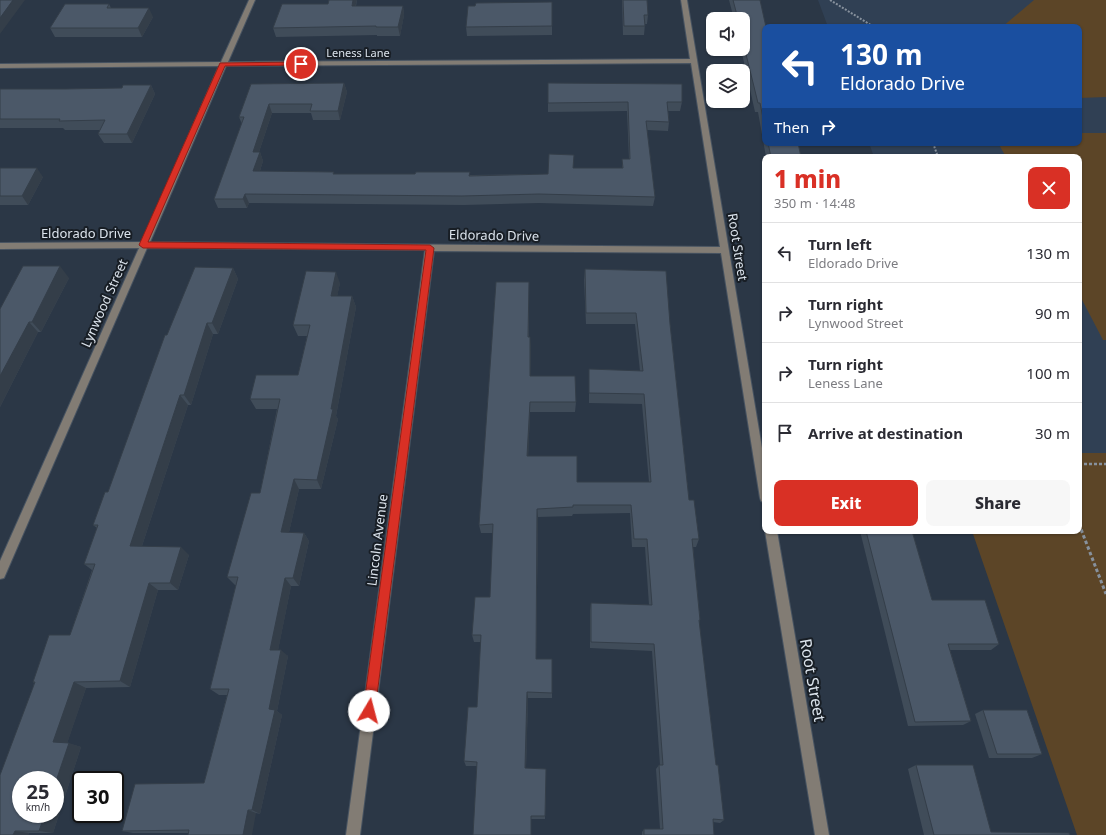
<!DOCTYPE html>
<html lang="en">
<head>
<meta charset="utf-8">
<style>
  :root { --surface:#fff; --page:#f7f7f7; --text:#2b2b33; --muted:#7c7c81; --line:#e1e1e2; --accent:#d93025 }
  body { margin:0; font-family:"Noto Sans",sans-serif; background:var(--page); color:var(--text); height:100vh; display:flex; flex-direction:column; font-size:15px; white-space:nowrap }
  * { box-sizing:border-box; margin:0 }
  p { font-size:13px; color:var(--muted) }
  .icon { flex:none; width:22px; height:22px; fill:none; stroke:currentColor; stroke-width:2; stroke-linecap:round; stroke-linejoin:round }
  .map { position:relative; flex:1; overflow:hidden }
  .sheet { position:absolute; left:762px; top:154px; width:320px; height:380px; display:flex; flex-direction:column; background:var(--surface); border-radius:8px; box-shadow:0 1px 3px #0004 }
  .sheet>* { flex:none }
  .banner { position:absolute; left:762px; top:24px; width:320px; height:122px; border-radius:8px; box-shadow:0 1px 3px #0004; background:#1a4fa0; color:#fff; overflow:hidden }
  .tools { position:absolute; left:706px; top:12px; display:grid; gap:8px }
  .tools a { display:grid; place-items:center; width:44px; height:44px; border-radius:8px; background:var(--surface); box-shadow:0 1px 3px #0004; font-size:20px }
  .speed { position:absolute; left:12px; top:771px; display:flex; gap:8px; font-size:20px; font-weight:700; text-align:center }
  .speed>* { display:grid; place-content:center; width:52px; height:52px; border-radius:50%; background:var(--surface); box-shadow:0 1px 3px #0004; line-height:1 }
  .speed small { font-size:10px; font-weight:400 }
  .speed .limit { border:2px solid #111; border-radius:6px; background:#fff; color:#111 }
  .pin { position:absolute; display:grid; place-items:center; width:34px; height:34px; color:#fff; margin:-17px; border:2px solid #fff; border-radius:50%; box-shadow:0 1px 4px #0007 }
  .me { position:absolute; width:44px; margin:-22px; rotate:8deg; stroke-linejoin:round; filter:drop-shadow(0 0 3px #0008) }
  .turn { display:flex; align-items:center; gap:14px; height:84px; padding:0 12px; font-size:18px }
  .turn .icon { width:52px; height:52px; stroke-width:2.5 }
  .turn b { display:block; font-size:28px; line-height:34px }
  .then { display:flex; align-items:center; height:38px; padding:0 12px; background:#0003; gap:8px; font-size:15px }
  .round { display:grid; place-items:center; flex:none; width:42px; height:42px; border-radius:8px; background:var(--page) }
  .overview { display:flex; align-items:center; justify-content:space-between; height:68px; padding:0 12px }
  h1 { font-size:24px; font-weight:800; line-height:30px; color:var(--accent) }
  .action { display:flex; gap:8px; margin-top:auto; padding:8px 12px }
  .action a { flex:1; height:46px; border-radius:8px; background:var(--accent); color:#fff; font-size:16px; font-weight:800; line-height:46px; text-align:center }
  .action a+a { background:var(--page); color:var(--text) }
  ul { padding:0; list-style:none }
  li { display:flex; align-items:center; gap:12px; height:60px; padding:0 12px; border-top:1px solid var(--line) }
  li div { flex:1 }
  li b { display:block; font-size:15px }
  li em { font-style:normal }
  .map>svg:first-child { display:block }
</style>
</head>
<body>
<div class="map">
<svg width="1106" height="835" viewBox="0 0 1106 835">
  <rect width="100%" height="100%" fill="#2b3746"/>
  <path fill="#304054" d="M818 0H1106V453H1079V157H874L869 143H1079V27H828Z"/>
  <g fill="#5c4527">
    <path d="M1034 0H1106V97L1079 98V27H1002Z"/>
    <path d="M1079 133H1106V340H1103L1079 294V157H1006L998 143H1079Z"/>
    <path d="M1079 453H1106V835H1077L972 531H1079Z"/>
  </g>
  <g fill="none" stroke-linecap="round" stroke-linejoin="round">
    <g stroke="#475361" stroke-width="2">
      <g id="minor">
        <path d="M249 0H255L228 62 690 59 681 0H687L765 466V503L761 501 760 498 721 253 434 251 360 835H346L425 250 147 248 4 578 0 579V561L139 248 0 249V243L142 242 219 66 0 68V64L221 62ZM691 63 720 247 150 242 226 66Z"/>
        <path d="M765 531H777L829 835H815Z"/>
      </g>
    </g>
    <g stroke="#87919d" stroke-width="2" stroke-dasharray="2 1.5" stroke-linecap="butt">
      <path d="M830 0 874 27"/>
      <path d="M933 143 938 157"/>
    </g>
    <path stroke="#87919d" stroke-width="2.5" stroke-dasharray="3 2" stroke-linecap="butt" d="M1079 464H1106"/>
    <path stroke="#87919d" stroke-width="3" stroke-dasharray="3.5 2.5" stroke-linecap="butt" d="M1079 524 1106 594"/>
    <use href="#minor" fill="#827c74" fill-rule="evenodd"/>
  </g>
  <g fill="#404c59">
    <path d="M329 0H357L356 6H403L404 15 400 36H377V35L276 37 273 28 328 4Z"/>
    <path d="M622 0H647L648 15 647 24H645L644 35H623Z"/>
    <path d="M729 0H760L765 27V143H798L801 157H766L758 112H755L741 49H743V19H734Z"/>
    <path d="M552 2V35L467 36 466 27Z"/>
    <path d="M109 4 111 8 153 17 142 37H55L50 28Z"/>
    <path d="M344 83 347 92 340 120H313L311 113H272L259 152H260L263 161 260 171 334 172V174L470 175 548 174 573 168H622V159H629L627 111 548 112V83L682 102 680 111H668L669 122 668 131 647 130 655 197 653 206 539 203 464 205 249 203 247 208H218L214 199 242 124 239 117 251 84Z"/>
    <path d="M151 85 155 94 132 143H104L98 134 101 130H65L63 128H0V89H65L122 88Z"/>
    <path d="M0 168 43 177 28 205H0Z"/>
    <path d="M233 268 238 279 218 334H213L191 405H188L142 546 189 555 178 590H158L130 687 86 688 67 743 81 747 53 833H29L28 835H0L34 683 33 682 70 635 92 570 84 564 97 528 93 525 108 492 167 335Z"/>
    <path d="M585 269 670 324 689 500 699 539 696 547H693L700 620 699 622 716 765 724 820 720 823 713 822 714 835H642V832L644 829H660L656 769 659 765H660L652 651 590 648V610L591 603 649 605 645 547H632L630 513 573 514 572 516 538 517 536 659H552V698H528L526 768 546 769 545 819H531L477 766H466L464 761 477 707 481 642H474L472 635 490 597 493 533H481L479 525 529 293V337L531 348 530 376 576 402 575 412H530L528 456 577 482H649L642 404 589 403V369L640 371 635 324H586L584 280Z"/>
    <path d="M69 278 41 332H38L0 407V309Z"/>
    <path d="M340 283 337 296H352L356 307 336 416 338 419 321 489H299L289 532 304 533 309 541 299 586H291L278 650 288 656 277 711 282 715 260 814 256 813 188 833H133L122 831 204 783 227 695H219L210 689 236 585H235L227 577 260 493 277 409H256L250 399 298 375 307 336H298L293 325Z"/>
    <path d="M860 531H912L932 600 999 644 991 650H950L971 721 963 725 908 726Z"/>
    <path d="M983 710 1042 754 1032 758H989L975 714Z"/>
    <path d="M916 765 991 832 1070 835H924L908 769Z"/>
  </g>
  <g fill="#343e49">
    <path d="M13 0H25L0 34V18Z"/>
    <path d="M353 0H357L353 15 352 6Z"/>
    <path d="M403 6 404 15 400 36 398 27Z"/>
    <path d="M149 8 153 17 142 37 138 28Z"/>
    <path d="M344 83 347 92 340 120 338 111Z"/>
    <path d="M151 85 155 94 132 143 127 134Z"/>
    <path d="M269 104 272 113 256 161 253 152Z"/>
    <path d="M260 152 263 161 257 180 253 171Z"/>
    <path d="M37 168 43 177 28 205 22 196Z"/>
    <path d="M245 194 249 203 247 208 243 199Z"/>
    <path d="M60 266 69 278 41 332 32 322Z"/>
    <path d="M233 268 238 279 218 334 212 323Z"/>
    <path d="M336 272 340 283 335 307 331 296Z"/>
    <path d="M529 282V293L528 348V337Z"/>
    <path d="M352 296 356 307 336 416 338 419 321 489 317 480 331 409Z"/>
    <path d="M29 322 38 332 0 407V376Z"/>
    <path d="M207 323 213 334 191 405 184 395Z"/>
    <path d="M530 337 531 348 530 386Z"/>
    <path d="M180 395 188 405 139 555 130 546Z"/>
    <path d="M530 402V412L528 465 527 456Z"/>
    <path d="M294 479 299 489 287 541 281 532Z"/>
    <path d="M537 509 538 517 536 665V659Z"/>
    <path d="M304 533 309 541 299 586 293 578Z"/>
    <path d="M181 547 189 555 178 590 170 583Z"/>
    <path d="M285 578 291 586 277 656 270 650Z"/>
    <path d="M149 583 158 590 130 687 120 681Z"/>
    <path d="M281 650 288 656 277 711 282 715 260 814 252 810 269 709Z"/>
    <path d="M74 682 86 688 66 747 53 742Z"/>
    <path d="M527 692 528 698 526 772 525 768Z"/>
    <path d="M69 743 81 747 53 833 39 831 45 814H55V784Z"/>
    <path d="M248 810 256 813 252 835H243Z"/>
    <path d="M15 831 29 833 28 835H13Z"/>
  </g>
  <g fill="#4b5868" stroke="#343e49">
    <path d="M0 0H13L0 18Z"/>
    <path d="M329 0H353L352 6H403L398 27H376V26L273 28 282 4H328Z"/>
    <path d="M623 0H647L648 15H644L645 26H624Z"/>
    <path d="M733 0H760L766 27H765V128L760 103H758L743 42V19H738Z"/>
    <path d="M552 2V26L466 27 468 6H475L476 3Z"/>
    <path d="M65 4H109L107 8H149L138 28H50Z"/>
    <path d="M344 83 338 111H310L312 104H269L253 152H260L253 171 334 172 333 174H415L416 172H470L469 176 548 174 549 154 574 155 573 168H623L622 159H630L628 102 548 103V83L682 84V102H667L669 122 646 121 655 197 539 194 462 196 245 194 243 199H214L244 117H239L251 84Z"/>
    <path d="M123 85H151L127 134H98L105 120 59 121 60 119H0V89H65L122 88Z"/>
    <path d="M768 143H798L801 157H771Z"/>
    <path d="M0 168H37L22 196H0Z"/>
    <path d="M23 266H60L32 322H29L0 376V309Z"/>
    <path d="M195 267 233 268 212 323H207L184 395H180L130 546 181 547 170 583H149L120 681 74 682 53 742 69 743 55 784V780H21V814H45L39 831H15L13 835H0V775L35 682H33L49 635H70L95 564H84L98 525H93L105 492H108L165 335H167Z"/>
    <path d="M585 269 666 271 670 324 689 500H694L699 539H692L700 620H699L716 765H718L724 820 713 819 714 835H644V829H663L659 765H663L654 644 591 642V603L652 605 647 539H634L631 505H573V507L537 509 536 659H552V693L527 692 525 768 546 769 545 816H531V835H473L477 762 464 761 468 707H477L481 635H472L475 597H490L493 524 479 525 496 282H529L528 337H530V376H575L576 402H530L527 456H577V482H651L644 394 589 393V369L643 371 636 313H586Z"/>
    <path d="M306 271 336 272 331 296H352L331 409H333L317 480 294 479 281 532 304 533 293 578H285L270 650H281L269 709 275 710 252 810H248L243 835H188L189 830 122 831 135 784 204 783 229 689H210L238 577H227L251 493H260L280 399H250L256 375H298L310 325H293Z"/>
    <path d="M866 531H912L932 600H985L999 644H948L971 721 915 722Z"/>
    <path d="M983 710H1027L1042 754H997Z"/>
    <path d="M916 765H973L991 832 1069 833 1070 835H934Z"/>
  </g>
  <path fill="#d93025" stroke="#8d1f18" d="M301 62 304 64 303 65 225 66 148 242 430 245 434 248 375 711 373 715 369 717 365 715 363 711 426 250 143 248 139 245 220 63Z"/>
  <g text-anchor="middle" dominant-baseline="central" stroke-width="4" stroke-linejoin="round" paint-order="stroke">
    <g font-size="11" fill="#dbe3ec" stroke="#181e25">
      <text x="358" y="52">Leness Lane</text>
    </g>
    <g font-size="13" fill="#dbe3ec" stroke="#181e25">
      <text x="86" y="233">Eldorado Drive</text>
      <text transform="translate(494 235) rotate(1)">Eldorado Drive</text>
      <text transform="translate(738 247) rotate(81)">Root Street</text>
      <text transform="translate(104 303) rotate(-66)">Lynwood Street</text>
      <text transform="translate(377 540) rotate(-83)">Lincoln Avenue</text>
    </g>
    <g font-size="16" fill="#dbe3ec" stroke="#181e25">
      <text transform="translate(813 680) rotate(80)">Root Street</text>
    </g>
  </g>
</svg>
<div class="tools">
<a><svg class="icon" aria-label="sound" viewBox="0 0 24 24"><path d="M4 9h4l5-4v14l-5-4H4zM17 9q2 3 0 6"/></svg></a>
<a><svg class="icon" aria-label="layers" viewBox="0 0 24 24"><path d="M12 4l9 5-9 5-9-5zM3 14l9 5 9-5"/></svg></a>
</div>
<div class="speed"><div>25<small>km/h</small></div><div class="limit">30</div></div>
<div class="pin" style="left:301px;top:64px;background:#d93025"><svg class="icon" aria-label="arrive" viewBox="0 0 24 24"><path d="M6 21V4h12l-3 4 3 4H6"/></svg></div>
<svg class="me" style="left:369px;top:711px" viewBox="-20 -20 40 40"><circle r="19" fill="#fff"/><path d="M0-13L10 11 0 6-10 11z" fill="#d93025"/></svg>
<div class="banner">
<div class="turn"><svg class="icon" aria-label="left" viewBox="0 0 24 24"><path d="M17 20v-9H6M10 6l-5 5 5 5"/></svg><div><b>130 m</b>Eldorado Drive</div></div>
<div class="then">Then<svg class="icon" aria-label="right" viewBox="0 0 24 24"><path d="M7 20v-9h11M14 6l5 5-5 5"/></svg></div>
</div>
<section class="sheet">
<div class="overview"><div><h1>1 min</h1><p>350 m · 14:48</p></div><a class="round" style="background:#d93025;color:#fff"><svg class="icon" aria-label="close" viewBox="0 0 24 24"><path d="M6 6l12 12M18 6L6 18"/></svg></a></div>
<ul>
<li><svg class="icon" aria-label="left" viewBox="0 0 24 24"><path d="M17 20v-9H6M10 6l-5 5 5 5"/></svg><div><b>Turn left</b><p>Eldorado Drive</p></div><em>130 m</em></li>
<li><svg class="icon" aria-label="right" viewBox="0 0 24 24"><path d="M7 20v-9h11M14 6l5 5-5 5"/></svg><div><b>Turn right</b><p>Lynwood Street</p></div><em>90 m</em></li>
<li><svg class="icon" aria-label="right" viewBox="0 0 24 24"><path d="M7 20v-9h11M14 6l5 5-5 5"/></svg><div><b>Turn right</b><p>Leness Lane</p></div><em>100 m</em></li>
<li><svg class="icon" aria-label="arrive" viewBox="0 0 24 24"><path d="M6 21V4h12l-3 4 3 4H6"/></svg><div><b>Arrive at destination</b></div><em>30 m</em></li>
</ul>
<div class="action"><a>Exit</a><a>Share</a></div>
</section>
</div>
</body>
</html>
